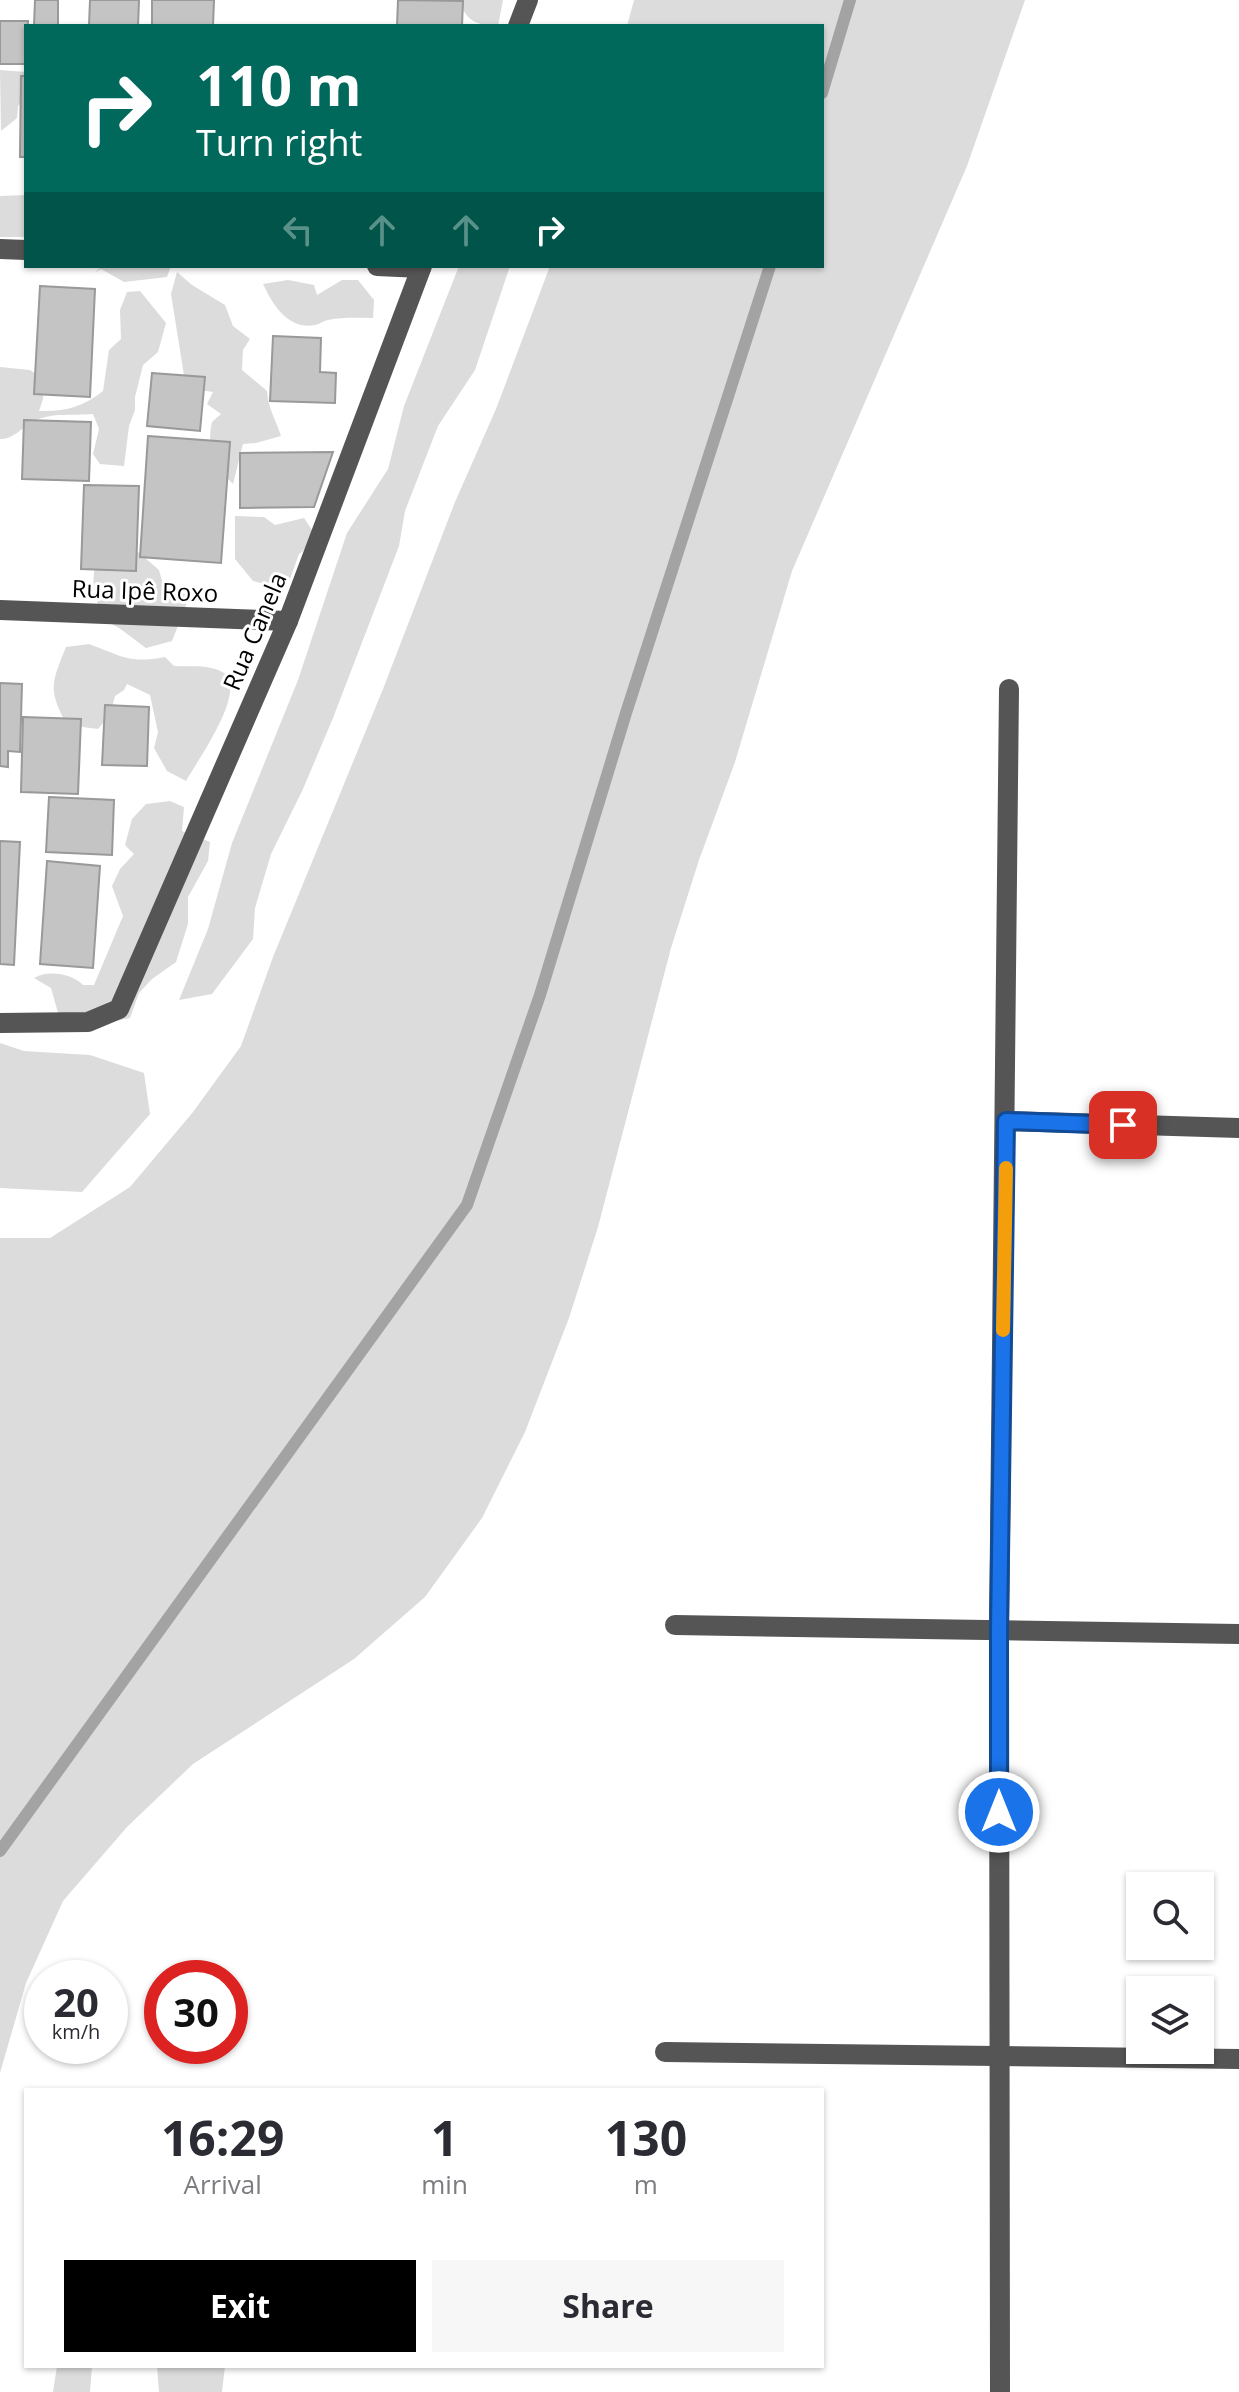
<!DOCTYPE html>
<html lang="en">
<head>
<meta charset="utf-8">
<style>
  :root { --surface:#fff; --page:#f7f7f7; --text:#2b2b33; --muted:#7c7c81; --accent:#000 }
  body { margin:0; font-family:"Open Sans",sans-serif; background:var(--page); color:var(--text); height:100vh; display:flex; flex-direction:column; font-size:30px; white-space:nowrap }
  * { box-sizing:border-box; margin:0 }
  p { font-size:26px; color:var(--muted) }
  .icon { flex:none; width:44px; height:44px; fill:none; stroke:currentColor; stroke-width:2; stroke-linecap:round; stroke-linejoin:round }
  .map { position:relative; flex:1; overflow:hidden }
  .drawer { position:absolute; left:24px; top:2088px; width:800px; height:280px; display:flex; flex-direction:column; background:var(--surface); border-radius:0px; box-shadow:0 2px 6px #0004 }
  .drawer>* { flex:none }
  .hud { position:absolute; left:24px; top:24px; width:800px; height:244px; border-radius:0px; box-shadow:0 2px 6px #0004; background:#00695c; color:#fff; overflow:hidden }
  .fabs { position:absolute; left:1126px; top:1872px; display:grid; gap:16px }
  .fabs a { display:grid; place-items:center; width:88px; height:88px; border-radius:0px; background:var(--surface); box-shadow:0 2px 6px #0004; font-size:40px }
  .speed { position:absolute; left:24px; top:1960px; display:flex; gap:16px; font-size:40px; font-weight:700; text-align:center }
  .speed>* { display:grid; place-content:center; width:104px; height:104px; border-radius:50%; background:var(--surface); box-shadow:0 2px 6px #0004; line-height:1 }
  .speed small { font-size:20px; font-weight:400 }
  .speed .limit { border:12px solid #d22; background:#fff; color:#111 }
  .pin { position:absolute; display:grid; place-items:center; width:68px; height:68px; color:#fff; margin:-34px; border-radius:16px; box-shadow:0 4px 12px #0006 }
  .me { position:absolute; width:88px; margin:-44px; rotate:0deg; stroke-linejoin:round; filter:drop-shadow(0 0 6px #0008) }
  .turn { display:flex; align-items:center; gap:28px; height:168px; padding:0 40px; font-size:36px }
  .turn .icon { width:104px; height:104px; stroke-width:2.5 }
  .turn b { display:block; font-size:56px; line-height:68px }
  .lanes { display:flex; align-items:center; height:76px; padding:0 40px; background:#0003; justify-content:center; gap:40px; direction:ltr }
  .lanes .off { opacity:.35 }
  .eta { display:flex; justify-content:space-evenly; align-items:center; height:136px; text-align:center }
  .eta b { font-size:48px; font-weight:700; line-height:56px }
  .primary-button { display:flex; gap:16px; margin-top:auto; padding:16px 40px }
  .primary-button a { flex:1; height:92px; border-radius:0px; background:var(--accent); color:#fff; font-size:32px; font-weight:700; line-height:92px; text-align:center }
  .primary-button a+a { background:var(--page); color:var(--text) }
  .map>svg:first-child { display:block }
</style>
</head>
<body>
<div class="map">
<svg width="1239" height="2392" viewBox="0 0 1239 2392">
  <rect width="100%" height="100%" fill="#fff"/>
  <g fill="#dcdcdc">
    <path d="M460 0H503L498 26C479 26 464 21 460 0Z"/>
    <path d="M634 0H1025L967 166 792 571 735 762 699 860 671 948 598 1227 569 1318 525 1432 482 1518 425 1597 354 1659 193 1764 127 1827 63 1901 26 1983 0 2073V1238H50L130 1187 193 1112 241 1046 273 957 383 689 455 502 496 409 550 266H822V26H627Z"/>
    <path d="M0 70 26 72V98L18 106 17 118 1 131Z"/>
    <path d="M26 195V237H0V196Z"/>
    <path d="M102 266H171L167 277 124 282 101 269 94 273Z"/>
    <path d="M459 266H510L475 370 438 426 405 511 399 546 333 718 303 789 271 854 255 908 253 939 212 994 179 1000 208 929 232 843 298 680 347 533 388 469 404 406Z"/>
    <path d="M177 272 192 285 225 305 233 326 250 339 243 350 242 370 267 391C268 408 276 420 281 436L256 443 243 444 233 484C215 466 206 447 212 422L221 414 207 404 213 392 186 388 171 294Z"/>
    <path d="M288 280 314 285 317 295 342 280H358L374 300 373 318C359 318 342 317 328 320 323 321 320 324 315 325 288 330 273 305 263 284Z"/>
    <path d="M140 291 166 323 158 352 143 365 135 397V410L129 426 124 466 100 464 93 454 99 429 93 414C74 416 52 412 34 421 22 427 13 440 0 439V367L30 370 44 379 43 399 39 411C63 412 84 407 103 391L109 350 121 339 120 310 127 292Z"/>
    <path d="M235 516 264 517 275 525 304 518 314 533 303 551 299 554 290 579 282 588 253 581 235 559Z"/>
    <path d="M116 549 137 551 159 570 163 584 169 591 190 595 172 641 146 648 119 628 104 620C95 596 89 582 98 557Z"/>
    <path d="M89 644C122 656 129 664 165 657L174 666C190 667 210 664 224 673 248 691 197 761 186 781L167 771 154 748 158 732 150 695 127 684 124 690 115 696 110 715 98 729 67 725C48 690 51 684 66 647Z"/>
    <path d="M170 801 184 807 182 831 210 842 208 861 188 897V924L176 962 152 979 139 993 130 1018 79 1029 60 1020 51 988 34 978C48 970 71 973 83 985H94L123 916 112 886 120 869 134 854 125 845 132 819 146 804Z"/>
    <path d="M0 1043 24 1051 90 1055 144 1073 150 1114 82 1192 0 1188Z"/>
    <path d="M57 2366H92L90 2392H53Z"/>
    <path d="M157 2366H225L222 2392H159Z"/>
  </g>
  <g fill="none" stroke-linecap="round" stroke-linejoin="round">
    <g stroke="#a3a3a3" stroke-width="12">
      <path d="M822 93 850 0"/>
      <path d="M0 1851 467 1205 540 995 626 713 770 266"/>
    </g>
  </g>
  <g fill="#c4c4c4" stroke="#999" stroke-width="2">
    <path d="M35 0H58V26H34Z"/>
    <path d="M90 0H139L138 26H89Z"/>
    <path d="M152 0H214L213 26H152Z"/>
    <path d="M398 0 463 1 462 26H397Z"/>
    <path d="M0 21H28L26 64H0Z"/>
    <path d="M21 76H26V157H20Z"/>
    <path d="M40 286 95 289 90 397 34 394Z"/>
    <path d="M273 336 321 338 320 372 336 373 335 403 270 401Z"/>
    <path d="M152 373 205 377 200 431 147 426Z"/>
    <path d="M24 420 91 422 89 481 22 479Z"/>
    <path d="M148 436 230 442 221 563 140 557Z"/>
    <path d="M333 452 314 507 240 508V453Z"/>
    <path d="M84 485 139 486 136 571 81 569Z"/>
    <path d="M0 683 22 684 20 752 8 751V767L0 766Z"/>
    <path d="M105 705 149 707 147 766 102 765Z"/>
    <path d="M23 717 81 719 78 794 21 792Z"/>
    <path d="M49 797 114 800 112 855 46 852Z"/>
    <path d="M0 841 20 842 14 965 0 964Z"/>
    <path d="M47 861 100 866 93 968 40 964Z"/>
  </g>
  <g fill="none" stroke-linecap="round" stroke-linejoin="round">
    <g stroke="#555" stroke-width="20">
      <path d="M518 26 528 0"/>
      <path d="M0 249 26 250"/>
      <path d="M377 266 421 268"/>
      <path d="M0 610 288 621"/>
      <path d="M0 1023 88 1022 119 1009 288 621 422 266"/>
      <path d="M1006 1121 1239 1128"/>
      <path d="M675 1625 1239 1634"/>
      <path d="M665 2052 1239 2059"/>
      <path d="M1000 2392 999 1630 1009 689"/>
    </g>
  </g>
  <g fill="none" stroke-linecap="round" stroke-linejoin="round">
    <g stroke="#114b97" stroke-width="20">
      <path id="route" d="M999 1812V1630L1006 1121 1123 1125"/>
    </g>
    <use href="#route" stroke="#1a73e8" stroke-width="14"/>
    <path stroke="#f59e0b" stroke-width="14" d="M1003 1330 1006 1168"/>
  </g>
  <g text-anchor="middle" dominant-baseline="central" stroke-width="6" stroke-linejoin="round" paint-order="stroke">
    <g font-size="24" fill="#000" stroke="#fff">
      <text transform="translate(145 590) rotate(2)">Rua Ipê Roxo</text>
      <text transform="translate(254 631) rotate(-67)">Rua Canela</text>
    </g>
  </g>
</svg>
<div class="fabs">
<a><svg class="icon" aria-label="search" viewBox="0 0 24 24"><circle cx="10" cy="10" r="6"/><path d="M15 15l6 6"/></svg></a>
<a><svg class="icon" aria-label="layers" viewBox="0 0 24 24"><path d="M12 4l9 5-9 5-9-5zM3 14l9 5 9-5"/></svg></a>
</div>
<div class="speed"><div>20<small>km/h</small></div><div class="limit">30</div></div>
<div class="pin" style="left:1123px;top:1125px;background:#d93025"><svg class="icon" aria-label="arrive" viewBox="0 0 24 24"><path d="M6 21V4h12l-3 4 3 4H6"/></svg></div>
<svg class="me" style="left:999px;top:1812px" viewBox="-20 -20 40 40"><circle r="17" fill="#1a73e8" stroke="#fff" stroke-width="3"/><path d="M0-11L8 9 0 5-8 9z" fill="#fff"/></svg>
<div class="hud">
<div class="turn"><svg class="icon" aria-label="right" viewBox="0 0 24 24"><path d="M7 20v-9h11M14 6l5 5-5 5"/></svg><div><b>110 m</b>Turn right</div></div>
<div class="lanes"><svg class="icon off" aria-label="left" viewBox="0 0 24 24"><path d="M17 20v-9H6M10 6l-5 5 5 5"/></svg><svg class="icon off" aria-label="ahead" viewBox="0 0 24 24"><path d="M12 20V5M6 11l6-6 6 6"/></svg><svg class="icon off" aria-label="ahead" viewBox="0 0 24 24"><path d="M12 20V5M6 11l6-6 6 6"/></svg><svg class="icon" aria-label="right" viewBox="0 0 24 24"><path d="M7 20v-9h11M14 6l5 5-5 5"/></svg></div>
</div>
<section class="drawer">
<div class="eta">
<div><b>16:29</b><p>Arrival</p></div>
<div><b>1</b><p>min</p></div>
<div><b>130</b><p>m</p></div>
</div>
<div class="primary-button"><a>Exit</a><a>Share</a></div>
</section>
</div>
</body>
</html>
